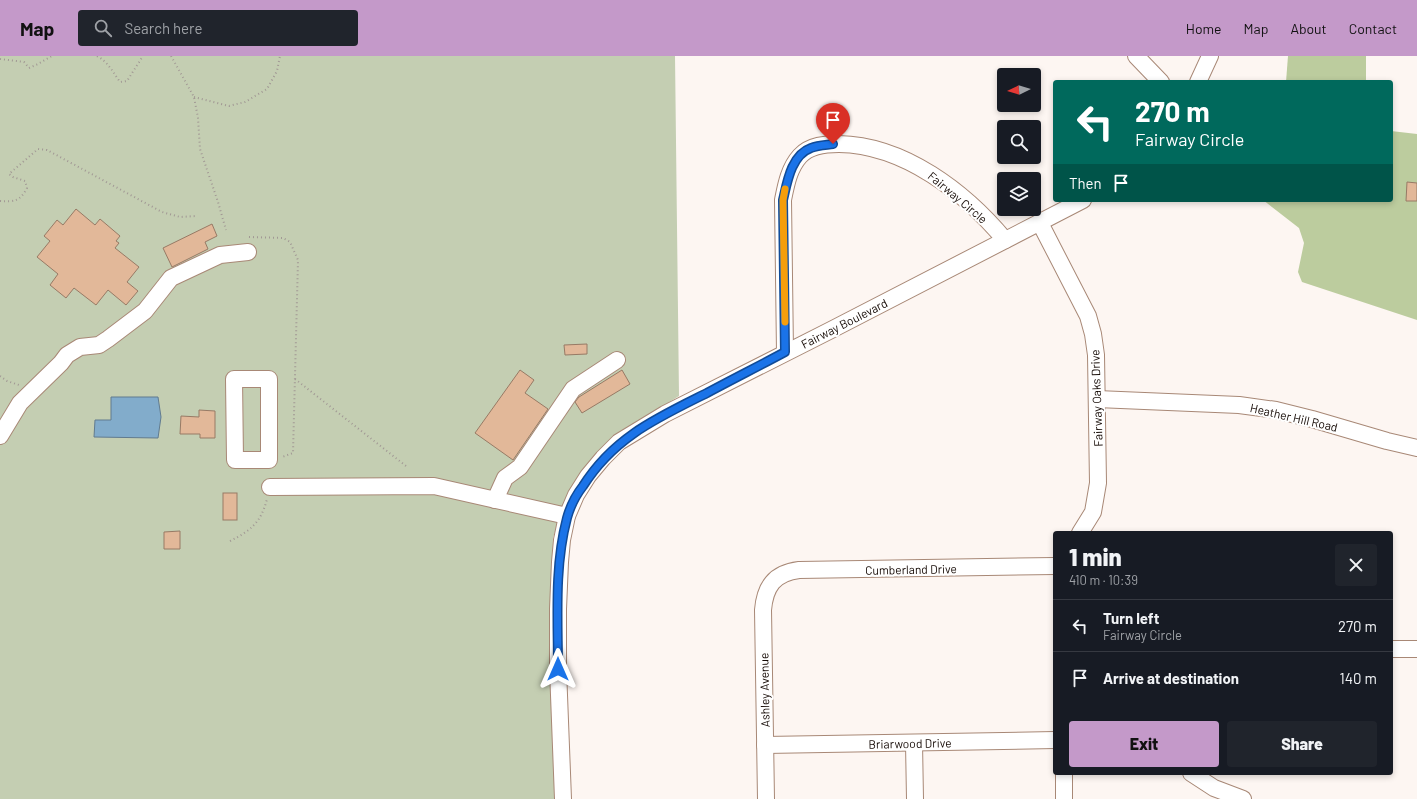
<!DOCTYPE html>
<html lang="en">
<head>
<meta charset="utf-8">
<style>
  :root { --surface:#171b24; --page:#20242c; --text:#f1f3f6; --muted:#9ea1a6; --line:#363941; --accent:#c499c9 }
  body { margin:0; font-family:Barlow,sans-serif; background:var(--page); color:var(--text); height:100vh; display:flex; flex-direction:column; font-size:15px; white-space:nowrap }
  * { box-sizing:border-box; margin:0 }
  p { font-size:13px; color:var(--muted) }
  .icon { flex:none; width:22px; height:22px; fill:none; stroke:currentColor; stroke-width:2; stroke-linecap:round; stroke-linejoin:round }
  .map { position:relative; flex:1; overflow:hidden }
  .side { position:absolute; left:1053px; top:475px; width:340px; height:244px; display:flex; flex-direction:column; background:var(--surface); border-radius:4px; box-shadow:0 2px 6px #0003 }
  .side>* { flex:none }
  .guide { position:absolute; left:1053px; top:24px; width:340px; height:122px; border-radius:4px; box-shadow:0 2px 6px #0003; background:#00695c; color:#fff; overflow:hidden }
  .needle { width:26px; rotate:265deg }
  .buttons { position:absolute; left:997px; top:12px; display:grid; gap:8px }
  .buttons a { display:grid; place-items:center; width:44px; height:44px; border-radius:4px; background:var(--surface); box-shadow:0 2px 6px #0003; font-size:20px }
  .pin { position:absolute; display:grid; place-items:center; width:34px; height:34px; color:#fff; margin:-41px -17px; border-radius:50% 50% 50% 0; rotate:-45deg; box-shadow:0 0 4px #0007 }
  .pin .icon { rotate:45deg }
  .me { position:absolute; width:44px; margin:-22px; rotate:0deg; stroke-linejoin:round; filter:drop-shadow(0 0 3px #0008) }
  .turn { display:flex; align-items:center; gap:14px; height:84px; padding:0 16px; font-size:18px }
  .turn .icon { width:52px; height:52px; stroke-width:2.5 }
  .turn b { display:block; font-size:28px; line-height:34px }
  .then { display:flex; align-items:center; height:38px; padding:0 16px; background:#0003; gap:8px; font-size:15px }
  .round { display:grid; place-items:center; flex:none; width:42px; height:42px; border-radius:4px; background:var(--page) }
  .summary { display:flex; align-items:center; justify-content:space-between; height:68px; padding:0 16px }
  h1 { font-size:24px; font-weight:800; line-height:30px }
  .primary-button { display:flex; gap:8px; margin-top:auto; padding:8px 16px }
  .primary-button a { flex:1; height:46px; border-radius:4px; background:var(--accent); color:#111; font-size:16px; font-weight:800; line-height:46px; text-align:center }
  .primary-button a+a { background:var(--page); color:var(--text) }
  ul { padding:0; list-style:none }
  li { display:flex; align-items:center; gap:12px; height:52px; padding:0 16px; border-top:1px solid var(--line) }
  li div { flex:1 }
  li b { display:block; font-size:15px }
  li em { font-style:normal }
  header { display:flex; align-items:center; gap:24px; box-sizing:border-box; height:56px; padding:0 20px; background:var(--accent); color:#111 }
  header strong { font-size:19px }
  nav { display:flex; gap:22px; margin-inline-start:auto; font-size:14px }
  .search { width:280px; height:36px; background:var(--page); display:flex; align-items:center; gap:10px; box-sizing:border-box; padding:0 14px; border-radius:4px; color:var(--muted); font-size:15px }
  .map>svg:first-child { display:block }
</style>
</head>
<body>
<header>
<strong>Map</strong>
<div class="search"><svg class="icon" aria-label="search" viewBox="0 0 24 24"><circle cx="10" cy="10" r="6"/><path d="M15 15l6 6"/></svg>Search here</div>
<nav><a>Home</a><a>Map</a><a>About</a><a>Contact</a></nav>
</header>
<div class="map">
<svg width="1417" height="743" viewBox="0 0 1417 743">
  <rect width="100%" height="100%" fill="#fdf6f2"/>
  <path fill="#c4ceb2" d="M0 0H675L679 340 634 368 563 449 553 482 552 528 556 743H0Z"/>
  <g fill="#bccc9e">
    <path d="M1288 0H1366V26H1286Z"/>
    <path d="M1391 75 1417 78V264L1302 226 1298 216 1304 187 1299 172 1263 144H1391Z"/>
  </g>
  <path fill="#82accb" stroke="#617b8f" d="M111 341H158L161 361 158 382 94 381 95 364H111Z"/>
  <g fill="#e2b899" stroke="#977a65">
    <path d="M1407 126 1417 127V145H1406Z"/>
    <path d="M76 153 95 169 100 163 120 180 116 185 119 187 115 192 139 211 127 226 138 235 126 249 108 234 96 249 74 232 66 242 50 229 58 218 37 201 50 185 44 180 57 164 63 169Z"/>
    <path d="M212 168 217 180 205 186 208 193 172 211 163 192Z"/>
    <path d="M587 288V298L565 299 564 289Z"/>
    <path d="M520 314 534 324 525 337 548 353 513 404 475 377Z"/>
    <path d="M622 314 630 328 582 357 575 346 579 341Z"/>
    <path d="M199 354 215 355V382H200V378H180L181 360 199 361Z"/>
    <rect x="223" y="437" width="14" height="27"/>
    <path d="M180 475V493H164V476Z"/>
  </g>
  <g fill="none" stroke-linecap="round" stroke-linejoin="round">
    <g stroke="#a88876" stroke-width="18">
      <g id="minor">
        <path d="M1136 0 1161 26"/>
        <path d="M1198 26 1210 0"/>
        <path d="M1040 167 1088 260 1093 278 1096 299 1098 427 1093 456 1080 477"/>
        <path d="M785 296 783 144C786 129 789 112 800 100 810 89 826 88 839 88 904 89 965 136 1005 184"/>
        <path d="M234 323H269V404H235Z"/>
        <path d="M1097 343 1239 349 1276 354 1312 363 1387 385 1417 392"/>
        <path d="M0 380 20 347 61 307 67 299 80 291 99 289 108 283 145 255 171 222 220 199 248 196"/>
        <path d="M270 431 434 430 567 460"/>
        <path d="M495 444 505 422 520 411 573 333 617 304"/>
        <path d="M1391 593H1417"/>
        <path d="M914 687 915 743"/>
        <path d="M765 689 1055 684"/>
        <path d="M1064 717V743"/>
        <path d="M1191 717 1214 732 1243 743"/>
        <path d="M563 743 558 613V553L560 506 562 484 567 460 576 439 588 420 603 402 619 386 665 358 831 274 1083 144"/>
        <path d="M766 743 763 554C765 531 774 517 799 514L1055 510"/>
      </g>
    </g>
    <g stroke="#a19894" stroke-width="2" stroke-dasharray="1 3" stroke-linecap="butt">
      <path d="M97 0C108 6 113 16 120 26L127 25 143 0"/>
      <path d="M171 0 194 41 198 62 200 93 218 146 226 174"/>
      <path d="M0 3 24 6 29 12 38 8 52 0"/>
      <path d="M194 41 229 50 245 46 267 33 277 15 280 0"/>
      <path d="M0 145C15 146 20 145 27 132L25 125 13 121 9 118 38 93 47 94 162 156 180 161 196 160"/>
      <path d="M249 181 283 182 290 186 298 204 293 397 282 401"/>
      <path d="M0 320 7 325 19 329"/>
      <path d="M295 323 406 410"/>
      <path d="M230 485C250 475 261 467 267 443"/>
    </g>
    <use href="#minor" stroke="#fff" stroke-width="16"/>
  </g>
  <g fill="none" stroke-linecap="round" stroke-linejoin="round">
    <g stroke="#114b97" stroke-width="10">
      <path id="route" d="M558 613C558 564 554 511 567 462 570 451 576 439 583 430 614 381 657 362 707 337 733 323 759 310 785 296L783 144C787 127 791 99 811 92 818 89 826 89 833 88"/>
    </g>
    <use href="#route" stroke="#1a73e8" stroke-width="7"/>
    <path stroke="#f59e0b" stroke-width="7" d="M785 266 783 144 785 133"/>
  </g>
  <g text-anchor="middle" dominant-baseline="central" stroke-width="4" stroke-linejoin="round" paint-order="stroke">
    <g font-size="12" fill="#140904" stroke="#fff">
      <text transform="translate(958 141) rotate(40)">Fairway Circle</text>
      <text transform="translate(844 267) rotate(-27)">Fairway Boulevard</text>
      <text transform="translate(1096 342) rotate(-92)">Fairway Oaks Drive</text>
      <text transform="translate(1294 361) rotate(13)">Heather Hill Road</text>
      <text transform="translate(911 513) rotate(-1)">Cumberland Drive</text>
      <text transform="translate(764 634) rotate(-91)">Ashley Avenue</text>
      <text transform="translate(910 687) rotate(-1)">Briarwood Drive</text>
    </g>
  </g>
</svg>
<div class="buttons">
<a><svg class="needle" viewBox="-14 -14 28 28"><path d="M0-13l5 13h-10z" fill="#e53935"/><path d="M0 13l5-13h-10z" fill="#9ea1a6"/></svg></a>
<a><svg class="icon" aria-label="search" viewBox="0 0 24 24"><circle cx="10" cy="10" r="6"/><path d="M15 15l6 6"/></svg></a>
<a><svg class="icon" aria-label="layers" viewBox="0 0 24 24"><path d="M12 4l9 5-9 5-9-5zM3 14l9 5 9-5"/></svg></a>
</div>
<div class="pin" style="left:833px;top:88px;background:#d93025"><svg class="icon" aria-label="arrive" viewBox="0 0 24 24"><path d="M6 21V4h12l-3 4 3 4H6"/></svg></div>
<svg class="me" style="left:558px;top:613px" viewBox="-20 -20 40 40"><path d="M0-17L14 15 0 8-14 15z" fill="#1a73e8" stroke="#fff" stroke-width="4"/></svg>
<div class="guide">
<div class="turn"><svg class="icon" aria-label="left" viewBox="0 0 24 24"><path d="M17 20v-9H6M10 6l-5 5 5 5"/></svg><div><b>270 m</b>Fairway Circle</div></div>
<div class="then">Then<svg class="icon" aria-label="arrive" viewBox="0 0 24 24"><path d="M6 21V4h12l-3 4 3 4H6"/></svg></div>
</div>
<section class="side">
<div class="summary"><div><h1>1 min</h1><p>410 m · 10:39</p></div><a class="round"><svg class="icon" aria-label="close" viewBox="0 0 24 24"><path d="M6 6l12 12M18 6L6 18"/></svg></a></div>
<ul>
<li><svg class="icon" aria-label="left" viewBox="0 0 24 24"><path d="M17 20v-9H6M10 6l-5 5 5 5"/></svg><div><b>Turn left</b><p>Fairway Circle</p></div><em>270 m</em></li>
<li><svg class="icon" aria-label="arrive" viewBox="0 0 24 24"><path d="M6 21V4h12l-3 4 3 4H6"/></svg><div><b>Arrive at destination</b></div><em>140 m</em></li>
</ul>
<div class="primary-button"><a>Exit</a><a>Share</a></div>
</section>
</div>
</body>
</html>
